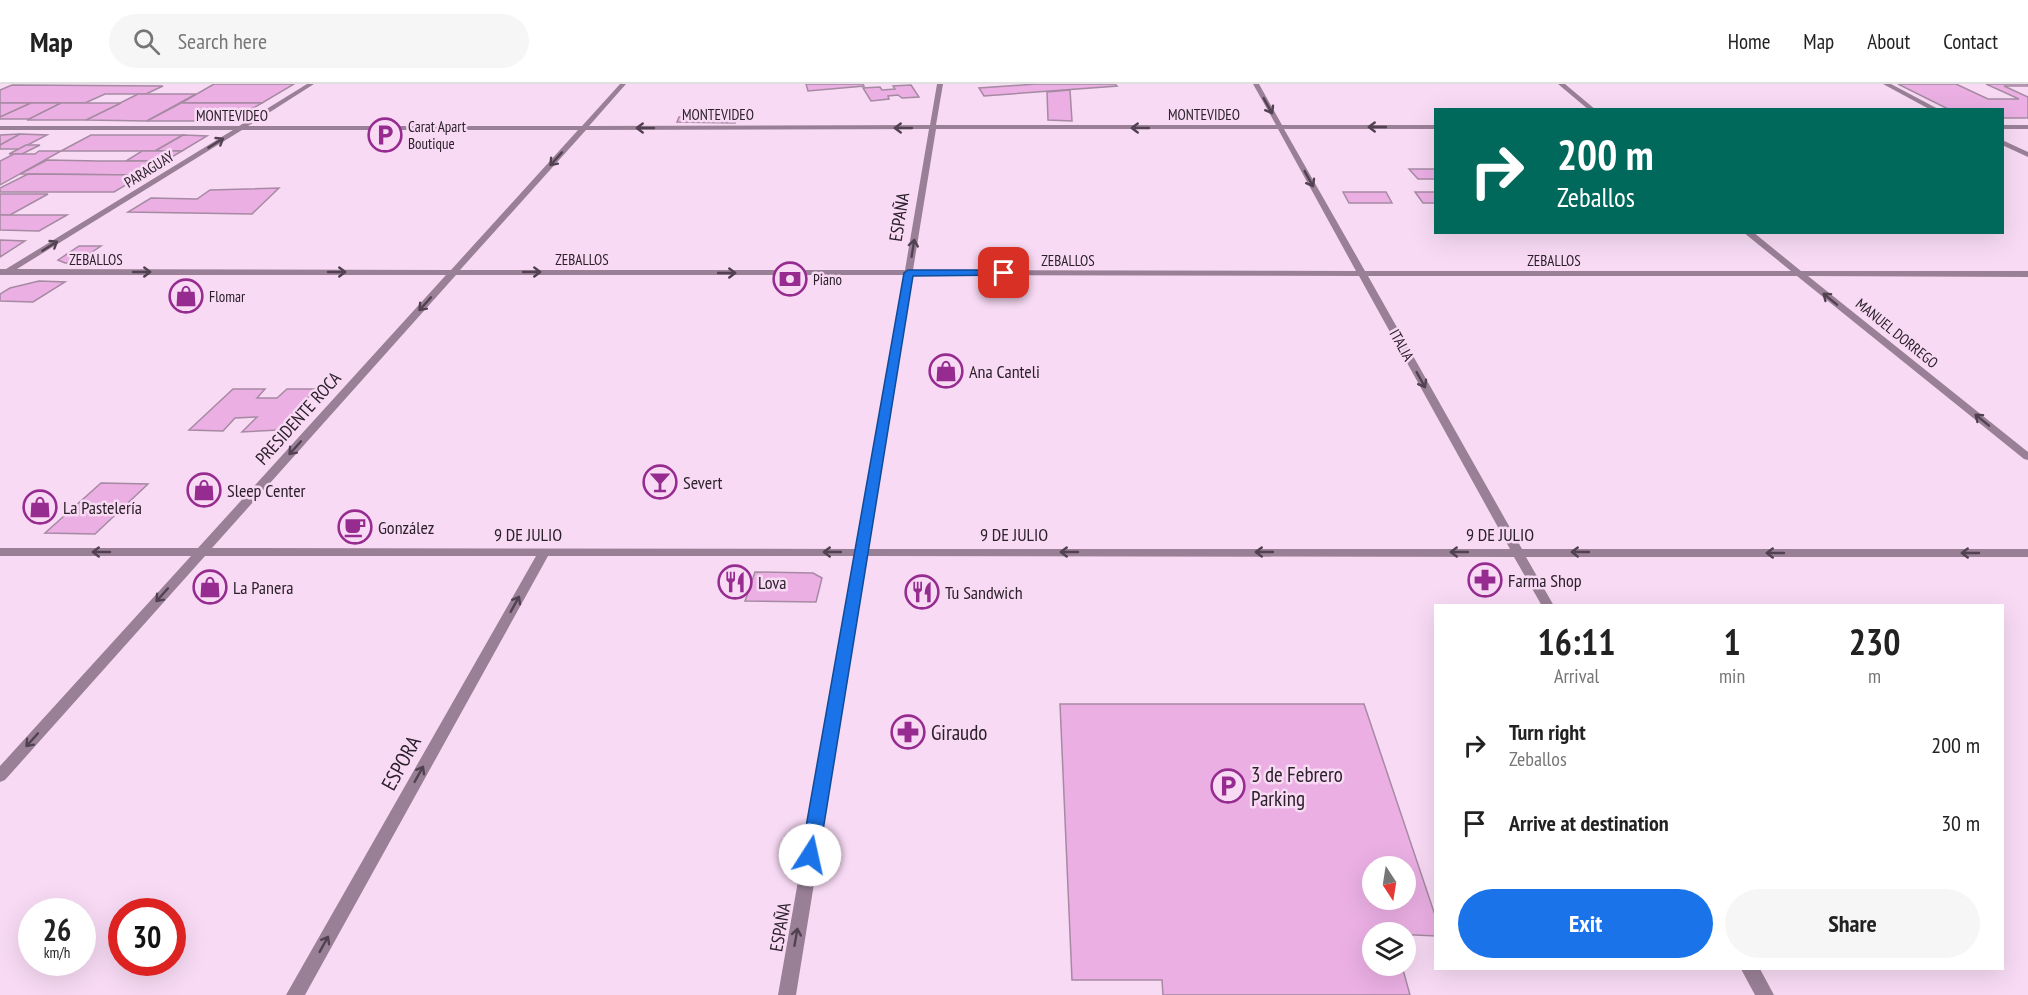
<!DOCTYPE html>
<html lang="en">
<head>
<meta charset="utf-8">
<style>
  :root { --surface:#fff; --page:#f6f6f6; --text:#222; --muted:#767676; --line:#e0e0e0; --accent:#1a73e8 }
  body { margin:0; font-family:"PT Sans Narrow",sans-serif; background:var(--page); color:var(--text); height:100vh; display:flex; flex-direction:column; font-size:22px; white-space:nowrap }
  * { box-sizing:border-box; margin:0 }
  p { font-size:20px; color:var(--muted) }
  .icon { flex:none; width:33px; height:33px; fill:none; stroke:currentColor; stroke-width:2; stroke-linecap:round; stroke-linejoin:round }
  .map { position:relative; flex:1; overflow:hidden }
  .details { position:absolute; left:1434px; top:520px; width:570px; height:366px; display:flex; flex-direction:column; background:var(--surface); border-radius:0px; box-shadow:0 6px 24px #0002 }
  .details>* { flex:none }
  .guide { position:absolute; left:1434px; top:24px; width:570px; height:126px; border-radius:0px; box-shadow:0 6px 24px #0002; background:#00695c; color:#fff; overflow:hidden }
  .needle { width:39px; rotate:168deg }
  .tools { position:absolute; left:1362px; top:772px; display:grid; gap:12px }
  .tools a { display:grid; place-items:center; width:54px; height:54px; border-radius:50%; background:var(--surface); box-shadow:0 6px 24px #0002; font-size:30px }
  .speed { position:absolute; left:18px; top:814px; display:flex; gap:12px; font-size:30px; font-weight:700; text-align:center }
  .speed>* { display:grid; place-content:center; width:78px; height:78px; border-radius:50%; background:var(--surface); box-shadow:0 6px 24px #0002; line-height:1 }
  .speed small { font-size:15px; font-weight:400 }
  .speed .limit { border:9px solid #d22; background:#fff; color:#111 }
  .pin { position:absolute; display:grid; place-items:center; width:51px; height:51px; color:#fff; margin:-26px; border-radius:12px; box-shadow:0 3px 9px #0006 }
  .me { position:absolute; width:66px; margin:-33px; rotate:10deg; stroke-linejoin:round; filter:drop-shadow(0 0 4px #0008) }
  .turn { display:flex; align-items:center; gap:21px; height:126px; padding:0 24px; font-size:27px }
  .turn .icon { width:78px; height:78px; stroke-width:2.5 }
  .turn b { display:block; font-size:42px; line-height:51px }
  .eta { display:flex; justify-content:space-evenly; align-items:center; height:102px; text-align:center }
  .eta b { font-size:36px; font-weight:600; line-height:42px }
  .cta { display:flex; gap:12px; margin-top:auto; padding:12px 24px }
  .cta a { flex:1; height:69px; border-radius:36px; background:var(--accent); color:#fff; font-size:24px; font-weight:600; line-height:69px; text-align:center }
  .cta a+a { background:var(--page); color:var(--text) }
  ul { padding:0; list-style:none }
  li { display:flex; align-items:center; gap:18px; height:78px; padding:0 24px }
  li div { flex:1 }
  li b { display:block; font-size:22px }
  li em { font-style:normal }
  header { display:flex; align-items:center; gap:36px; box-sizing:border-box; height:84px; padding:0 30px; background:var(--surface); border-bottom:2px solid var(--line) }
  header strong { font-size:28px }
  nav { display:flex; gap:33px; margin-inline-start:auto; font-size:21px }
  .search { width:420px; height:54px; background:var(--page); display:flex; align-items:center; gap:15px; box-sizing:border-box; padding:0 21px; border-radius:33px; color:var(--muted); font-size:22px }
  .map>svg:first-child { display:block }
</style>
</head>
<body>
<header>
<strong>Map</strong>
<div class="search"><svg class="icon" aria-label="search" viewBox="0 0 24 24"><circle cx="10" cy="10" r="6"/><path d="M15 15l6 6"/></svg>Search here</div>
<nav><a>Home</a><a>Map</a><a>About</a><a>Contact</a></nav>
</header>
<div class="map">
<svg width="2028" height="911" viewBox="0 0 2028 911">
  <rect width="100%" height="100%" fill="#f8daf4"/>
  <g fill="#ebafe4" stroke="#a68aa2" stroke-width="1.5" fill-rule="evenodd">
    <path d="M214 0H294L262 19H181Z"/>
    <path d="M806 0H863L864 2 808 7Z"/>
    <path d="M1036 0H1115L1117 2 984 12 979 4Z"/>
    <path d="M1898 0H1956L1988 15H2019L1986 0H2028V2H2004L2028 13V34H2002V26H1950Z"/>
    <path d="M12 1 163 2 146 10H105L85 19H0V6Z"/>
    <path d="M911 1 919 13 902 14 898 11 888 12 889 15 871 17 863 4 880 3 882 6 895 5 893 2Z"/>
    <path d="M1070 6 1072 37 1048 36 1047 8Z"/>
    <path d="M138 10H196L147 37 86 36Z"/>
    <path d="M0 19H31L0 33Z"/>
    <path d="M31 19H61L30 35H0V33Z"/>
    <path d="M61 19H121L86 36H27Z"/>
    <path d="M181 19H262L231 37H147Z"/>
    <path d="M740 29 735 39 677 38 679 33Z"/>
    <path d="M20 50 0 61V51Z"/>
    <path d="M20 50 47 51 20 65H0V61Z"/>
    <path d="M91 51H183L155 67H61Z"/>
    <path d="M183 51 207 52 182 67H155Z"/>
    <path d="M26 61H40L22 70H9Z"/>
    <path d="M39 67H61L0 101V77L14 70H35Z"/>
    <path d="M142 67H182L165 77H126Z"/>
    <path d="M47 76 99 77H165L143 91 20 90Z"/>
    <path d="M1409 85H1436V95H1418Z"/>
    <path d="M28 90 143 91 114 108H0V104Z"/>
    <path d="M279 104 252 130 128 128 151 114 197 115 210 106Z"/>
    <path d="M1343 108H1386L1392 119H1349Z"/>
    <path d="M1415 108H1436V119H1423Z"/>
    <path d="M0 110H48L10 131H0Z"/>
    <path d="M0 131H67L39 147 0 146Z"/>
    <path d="M0 156 25 157 0 173Z"/>
    <path d="M79 162H101L89 170H100L89 178 65 179 58 176Z"/>
    <path d="M39 197 65 198 33 218 0 217V210L10 204Z"/>
    <path d="M233 305H265L257 314H277L287 305H316L279 346 242 348 257 333 235 334 223 347 189 346Z"/>
    <path d="M101 399 148 400 95 450 45 449Z"/>
    <path d="M755 488 813 489 822 494 816 518 745 517Z"/>
    <path d="M1060 620H1364L1436 834V852L1372 849V882H1402L1410 911H1163L1162 896H1072ZM1372 783H1406V816H1372Z"/>
  </g>
  <g fill="none" stroke-linecap="round" stroke-linejoin="round">
    <g fill="#9a8097" fill-rule="evenodd">
      <path d="M307 0H314L248 42H582L620 0H626L589 42 930 41 937 0H943L936 41H1276L1253 0H1259L1282 41H1436V45H1284L1365 187H1791L1743 148H1753L1801 187H2028V193L1808 192 2028 368V376L2024 375 1797 192H1368L1522 465H2028V473H1526L1554 522H1542L1514 473 867 472 796 911H778L855 472H548L305 911H286L536 472H205L5 696 0 698V682L191 472H0V464H198L446 191H0V185H6L233 46H0V42H239ZM929 45 905 186H460L586 46ZM936 45H1278L1356 187 913 186ZM242 46H578L451 186 17 185ZM456 191H904L856 465 212 464ZM912 191 1359 192 1510 465H868Z"/>
      <path d="M1558 0H1565L1596 26H1589Z"/>
      <path d="M1883 0H1891L1940 26H1931Z"/>
      <rect x="2002" y="41" width="26" height="4"/>
      <path d="M2002 56 2028 68V73L2002 61Z"/>
      <path d="M1741 885H1760L1774 911H1755Z"/>
    </g>
  </g>
  <defs><path id="oneway-shaft" d="M-6 0H5M1.5-3L5.5 0L1.5 3" fill="none" stroke-width="1.6" stroke-linecap="round" stroke-linejoin="round" transform="scale(1.5)"/></defs>
  <g stroke="#524251">
    <use href="#oneway-shaft" transform="translate(1268 22) rotate(61)"/>
    <use href="#oneway-shaft" transform="translate(1377 43) rotate(180)"/>
    <use href="#oneway-shaft" transform="translate(645 44) rotate(180)"/>
    <use href="#oneway-shaft" transform="translate(903 44) rotate(180)"/>
    <use href="#oneway-shaft" transform="translate(1140 44) rotate(180)"/>
    <use href="#oneway-shaft" transform="translate(216 59) rotate(-32)"/>
    <use href="#oneway-shaft" transform="translate(556 75) rotate(132)"/>
    <use href="#oneway-shaft" transform="translate(1309 95) rotate(61)"/>
    <use href="#oneway-shaft" transform="translate(50 162) rotate(-32)"/>
    <use href="#oneway-shaft" transform="translate(913 164) rotate(-81)"/>
    <use href="#oneway-shaft" transform="translate(142 188)"/>
    <use href="#oneway-shaft" transform="translate(337 188)"/>
    <use href="#oneway-shaft" transform="translate(532 188)"/>
    <use href="#oneway-shaft" transform="translate(727 189)"/>
    <use href="#oneway-shaft" transform="translate(1830 215) rotate(-141)"/>
    <use href="#oneway-shaft" transform="translate(425 220) rotate(132)"/>
    <use href="#oneway-shaft" transform="translate(1421 296) rotate(61)"/>
    <use href="#oneway-shaft" transform="translate(1982 336) rotate(-141)"/>
    <use href="#oneway-shaft" transform="translate(295 364) rotate(132)"/>
    <use href="#oneway-shaft" transform="translate(101 468) rotate(180)"/>
    <use href="#oneway-shaft" transform="translate(832 468) rotate(-180)"/>
    <use href="#oneway-shaft" transform="translate(1069 468) rotate(-180)"/>
    <use href="#oneway-shaft" transform="translate(1264 468) rotate(-180)"/>
    <use href="#oneway-shaft" transform="translate(1459 468) rotate(-180)"/>
    <use href="#oneway-shaft" transform="translate(1580 468) rotate(-180)"/>
    <use href="#oneway-shaft" transform="translate(1775 469) rotate(-180)"/>
    <use href="#oneway-shaft" transform="translate(1970 469) rotate(-180)"/>
    <use href="#oneway-shaft" transform="translate(162 511) rotate(132)"/>
    <use href="#oneway-shaft" transform="translate(515 520) rotate(-61)"/>
    <use href="#oneway-shaft" transform="translate(32 656) rotate(132)"/>
    <use href="#oneway-shaft" transform="translate(419 690) rotate(-61)"/>
    <use href="#oneway-shaft" transform="translate(796 853) rotate(-80)"/>
    <use href="#oneway-shaft" transform="translate(324 860) rotate(-61)"/>
  </g>
  <path fill="#1a73e8" stroke="#114b97" stroke-width="1.5" d="M1004 186 1009 189 1007 191 913 192 819 771 817 777 810 779 803 777 801 771 904 189 908 186Z"/>
  <defs>
    <g id="parking-ring" transform="scale(1.725)"><circle r="9.5" fill="#f8daf4" stroke="#962c90" stroke-width="1.5"/><path d="M-3.5-5.5H1a3.5 3.5 0 0 1 0 7H-1V5.5H-3.5ZM-1-3.4V-.6H.8a1.4 1.4 0 0 0 0-2.8Z" fill="#962c90"/></g>
    <g id="bank-ring" transform="scale(1.725)"><circle r="9.5" fill="#f8daf4" stroke="#962c90" stroke-width="1.5"/><path d="M-6-4H6V4H-6ZM0-2.3a2.3 2.3 0 1 0 0 4.6a2.3 2.3 0 1 0 0-4.6Z" fill="#962c90"/></g>
    <g id="shop-ring" transform="scale(1.725)"><circle r="9.5" fill="#f8daf4" stroke="#962c90" stroke-width="1.5"/><path d="M-5-2.5h2.3a2.7 3.5 0 0 1 5.4 0H5L5.5 6h-11ZM-1.5-2.5h3a1.5 2.3 0 0 0-3 0Z" fill="#962c90"/></g>
    <g id="bar-ring" transform="scale(1.725)"><circle r="9.5" fill="#f8daf4" stroke="#962c90" stroke-width="1.5"/><path d="M-6-5H6L.8 .8V4.5H3.5V6h-7V4.5H-.8V.8Z" fill="#962c90"/></g>
    <g id="cafe-ring" transform="scale(1.725)"><circle r="9.5" fill="#f8daf4" stroke="#962c90" stroke-width="1.5"/><path d="M-5.5-4.5H6V0H3Q3 3.5 0 3.5H-2.5Q-5.5 3.5-5.5 0ZM3-3.2v2h1.7v-2ZM-6 4.5H4V6H-6Z" fill="#962c90"/></g>
    <g id="pharmacy-ring" transform="scale(1.725)"><circle r="9.5" fill="#f8daf4" stroke="#962c90" stroke-width="1.5"/><path d="M-2-6h4v4h4v4h-4v4h-4v-4h-4v-4h4Z" fill="#962c90"/></g>
    <g id="restaurant-ring" transform="scale(1.725)"><circle r="9.5" fill="#f8daf4" stroke="#962c90" stroke-width="1.5"/><path d="M-5-6h1v4h1v-4h1v4h1v-4h1v5L-1.5 .5V6h-2V.5L-5-1ZM5-6V6H3V1.5H1.5Q1.5-4 5-6Z" fill="#962c90"/></g>
  </defs>
  <g fill-rule="evenodd">
    <use href="#parking-ring" x="385" y="51"/>
    <use href="#bank-ring" x="790" y="195"/>
    <use href="#shop-ring" x="186" y="212"/>
    <use href="#shop-ring" x="946" y="287"/>
    <use href="#bar-ring" x="660" y="398"/>
    <use href="#shop-ring" x="204" y="406"/>
    <use href="#shop-ring" x="40" y="423"/>
    <use href="#cafe-ring" x="355" y="443"/>
    <use href="#pharmacy-ring" x="1485" y="496"/>
    <use href="#restaurant-ring" x="735" y="498"/>
    <use href="#shop-ring" x="210" y="503"/>
    <use href="#restaurant-ring" x="922" y="508"/>
    <use href="#pharmacy-ring" x="908" y="648"/>
    <use href="#parking-ring" x="1228" y="702"/>
  </g>
  <g text-anchor="middle" dominant-baseline="central" stroke-width="5" stroke-linejoin="round" paint-order="stroke">
    <g font-size="15" fill="#2c212b" stroke="#f8daf4">
      <text x="718" y="30">MONTEVIDEO</text>
      <text x="1204" y="30">MONTEVIDEO</text>
      <text x="232" y="31">MONTEVIDEO</text>
      <text transform="translate(149 85) rotate(-32)">PARAGUAY</text>
      <text x="96" y="175">ZEBALLOS</text>
      <text x="582" y="175">ZEBALLOS</text>
      <text x="1068" y="176">ZEBALLOS</text>
      <text x="1554" y="176">ZEBALLOS</text>
      <text transform="translate(1897 249) rotate(39)">MANUEL DORREGO</text>
      <text transform="translate(1402 261) rotate(61)">ITALIA</text>
    </g>
    <g font-size="15" fill="#2c212b" stroke="#f8daf4" text-anchor="start">
      <text x="408" y="42">Carat Apart<tspan x="408" dy="17">Boutique</tspan></text>
      <text x="813" y="195">Piano</text>
      <text x="209" y="212">Flomar</text>
    </g>
    <g font-size="18" fill="#2c212b" stroke="#f8daf4">
      <text transform="translate(899 133) rotate(-81)">ESPAÑA</text>
      <text transform="translate(298 334) rotate(-48)">PRESIDENTE ROCA</text>
      <text x="528" y="450">9 DE JULIO</text>
      <text x="1014" y="450">9 DE JULIO</text>
      <text x="1500" y="450">9 DE JULIO</text>
      <text transform="translate(780 843) rotate(-80)">ESPAÑA</text>
    </g>
    <g font-size="18" fill="#2c212b" stroke="#f8daf4" text-anchor="start">
      <text x="969" y="287">Ana Canteli</text>
      <text x="683" y="398">Severt</text>
      <text x="227" y="406">Sleep Center</text>
      <text x="63" y="423">La Pastelería</text>
      <text x="378" y="443">González</text>
      <text x="1508" y="496">Farma Shop</text>
      <text x="758" y="498">Lova</text>
      <text x="233" y="503">La Panera</text>
      <text x="945" y="508">Tu Sandwich</text>
    </g>
    <g font-size="21" fill="#2c212b" stroke="#f8daf4" text-anchor="start">
      <text x="931" y="648">Giraudo</text>
      <text x="1251" y="690">3 de Febrero<tspan x="1251" dy="24">Parking</tspan></text>
    </g>
    <g font-size="21" fill="#2c212b" stroke="#f8daf4">
      <text transform="translate(401 679) rotate(-61)">ESPORA</text>
    </g>
  </g>
</svg>
<div class="tools">
<a><svg class="needle" viewBox="-14 -14 28 28"><path d="M0-13l5 13h-10z" fill="#e53935"/><path d="M0 13l5-13h-10z" fill="#767676"/></svg></a>
<a><svg class="icon" aria-label="layers" viewBox="0 0 24 24"><path d="M12 4l9 5-9 5-9-5zM3 14l9 5 9-5"/></svg></a>
</div>
<div class="speed"><div>26<small>km/h</small></div><div class="limit">30</div></div>
<div class="pin" style="left:1004px;top:189px;background:#d93025"><svg class="icon" aria-label="arrive" viewBox="0 0 24 24"><path d="M6 21V4h12l-3 4 3 4H6"/></svg></div>
<svg class="me" style="left:810px;top:771px" viewBox="-20 -20 40 40"><circle r="19" fill="#fff"/><path d="M0-13L10 11 0 6-10 11z" fill="#1a73e8"/></svg>
<div class="guide">
<div class="turn"><svg class="icon" aria-label="right" viewBox="0 0 24 24"><path d="M7 20v-9h11M14 6l5 5-5 5"/></svg><div><b>200 m</b>Zeballos</div></div>
</div>
<section class="details">
<div class="eta">
<div><b>16:11</b><p>Arrival</p></div>
<div><b>1</b><p>min</p></div>
<div><b>230</b><p>m</p></div>
</div>
<ul>
<li><svg class="icon" aria-label="right" viewBox="0 0 24 24"><path d="M7 20v-9h11M14 6l5 5-5 5"/></svg><div><b>Turn right</b><p>Zeballos</p></div><em>200 m</em></li>
<li><svg class="icon" aria-label="arrive" viewBox="0 0 24 24"><path d="M6 21V4h12l-3 4 3 4H6"/></svg><div><b>Arrive at destination</b></div><em>30 m</em></li>
</ul>
<div class="cta"><a>Exit</a><a>Share</a></div>
</section>
</div>
</body>
</html>
